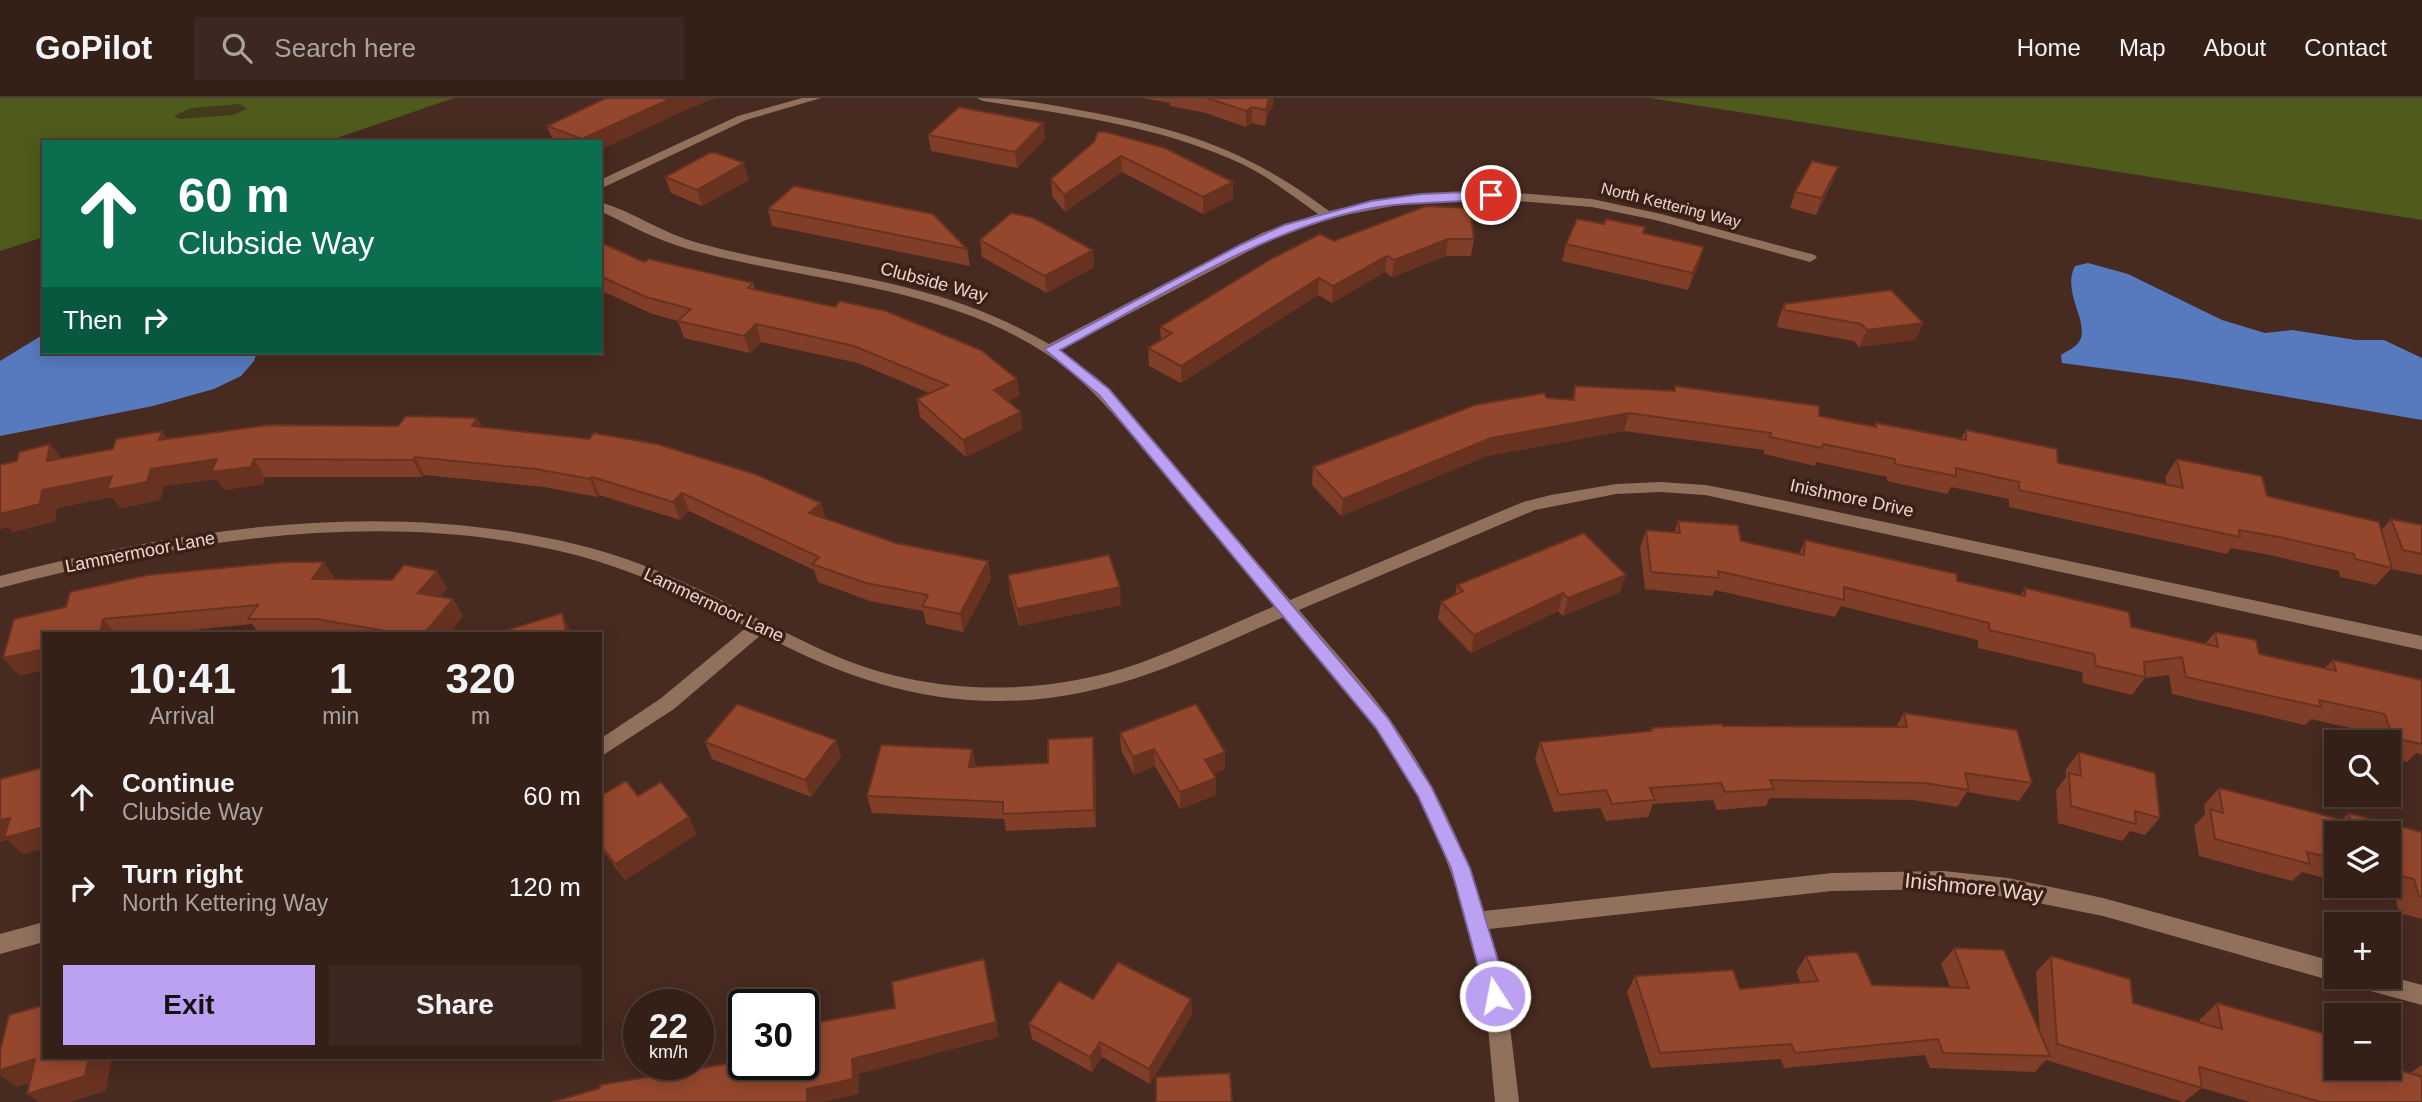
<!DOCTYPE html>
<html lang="en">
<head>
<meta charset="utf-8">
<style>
  :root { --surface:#352018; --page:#3d2821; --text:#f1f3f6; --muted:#aaa3a2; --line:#4f3e37; --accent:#bca0f2 }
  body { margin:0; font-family:Arial,sans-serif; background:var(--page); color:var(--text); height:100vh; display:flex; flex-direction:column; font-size:26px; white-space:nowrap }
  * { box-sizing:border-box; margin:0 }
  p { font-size:23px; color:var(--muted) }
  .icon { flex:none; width:38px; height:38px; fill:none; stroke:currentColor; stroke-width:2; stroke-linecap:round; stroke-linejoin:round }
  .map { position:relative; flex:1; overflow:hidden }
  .details { position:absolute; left:42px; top:534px; width:560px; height:427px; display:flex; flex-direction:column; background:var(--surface); border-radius:0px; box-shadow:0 4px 18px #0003,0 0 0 2px var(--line) }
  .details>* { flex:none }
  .guide { position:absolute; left:42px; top:42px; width:560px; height:214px; border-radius:0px; box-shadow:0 4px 18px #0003,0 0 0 2px var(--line); background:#0b6e4f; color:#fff; overflow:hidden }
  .tools { position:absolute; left:2324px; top:632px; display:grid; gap:14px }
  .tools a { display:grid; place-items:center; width:77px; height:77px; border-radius:0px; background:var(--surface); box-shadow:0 4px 18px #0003,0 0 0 2px var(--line); font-size:35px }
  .speed { position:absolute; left:623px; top:891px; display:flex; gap:14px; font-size:35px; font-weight:700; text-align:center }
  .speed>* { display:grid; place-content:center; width:91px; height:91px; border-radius:50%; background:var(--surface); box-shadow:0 4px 18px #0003,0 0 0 2px var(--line); line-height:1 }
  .speed small { font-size:18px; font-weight:400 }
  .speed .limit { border:4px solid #111; border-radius:10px; background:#fff; color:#111 }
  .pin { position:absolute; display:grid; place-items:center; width:60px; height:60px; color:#fff; margin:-30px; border:4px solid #fff; border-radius:50%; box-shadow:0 2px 7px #0007 }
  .me { position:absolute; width:77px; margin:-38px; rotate:349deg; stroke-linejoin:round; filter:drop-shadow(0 0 5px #0008) }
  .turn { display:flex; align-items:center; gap:24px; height:147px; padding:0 21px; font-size:32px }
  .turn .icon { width:91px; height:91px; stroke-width:2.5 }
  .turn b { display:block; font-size:49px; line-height:60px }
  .then { display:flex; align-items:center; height:66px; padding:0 21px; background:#0003; gap:14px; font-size:26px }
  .eta { display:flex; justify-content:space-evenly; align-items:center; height:119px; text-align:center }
  .eta b { font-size:42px; font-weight:700; line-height:49px }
  .primary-button { display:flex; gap:14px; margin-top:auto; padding:14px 21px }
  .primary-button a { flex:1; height:80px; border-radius:0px; background:var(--accent); color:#111; font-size:28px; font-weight:700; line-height:80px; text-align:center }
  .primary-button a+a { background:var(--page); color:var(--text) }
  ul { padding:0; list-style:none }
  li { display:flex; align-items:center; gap:21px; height:91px; padding:0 21px }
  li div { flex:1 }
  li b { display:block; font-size:26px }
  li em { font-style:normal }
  header { display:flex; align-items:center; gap:42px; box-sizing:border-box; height:98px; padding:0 35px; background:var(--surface); border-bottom:2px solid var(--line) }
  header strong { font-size:33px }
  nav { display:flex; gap:38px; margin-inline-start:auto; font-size:24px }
  .search { width:490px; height:63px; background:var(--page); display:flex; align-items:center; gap:18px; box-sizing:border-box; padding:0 24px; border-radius:0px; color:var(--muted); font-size:26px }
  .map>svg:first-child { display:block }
</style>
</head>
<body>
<header>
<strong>GoPilot</strong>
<div class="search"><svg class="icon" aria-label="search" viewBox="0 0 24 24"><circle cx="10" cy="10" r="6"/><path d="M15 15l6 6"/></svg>Search here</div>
<nav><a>Home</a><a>Map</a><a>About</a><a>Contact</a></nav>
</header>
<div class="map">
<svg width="2422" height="1004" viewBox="0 0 2422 1004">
  <rect width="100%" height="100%" fill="#472a20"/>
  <g fill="#4e5b1c">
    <path d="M0 0H454L325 44H44V139L0 153Z"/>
    <path d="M1650 0H2422V122Z"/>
  </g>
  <path fill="#423a1a" d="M240 6 247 11 233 17 180 21 174 18 191 10Z"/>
  <g fill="#577abe">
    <path d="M2088 165 2128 176 2222 222 2265 235 2292 232 2356 242H2384L2422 260V322L2183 281 2062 265 2061 257C2067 253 2076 249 2079 244 2091 225 2061 195 2075 168Z"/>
    <path d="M44 236V254H257L254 263 241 278 214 291 153 308 0 338V263Z"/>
  </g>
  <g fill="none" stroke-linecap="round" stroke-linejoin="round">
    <g fill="#91715c" fill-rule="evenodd">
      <path d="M802 0H821L746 22 600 91V82L738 18Z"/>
      <path d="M977 0C1013 0 1049 6 1084 13 1183 31 1248 52 1329 113L1408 97 1491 93 1592 101 1661 116 1815 157 1817 160 1810 164 1655 122 1592 109 1491 101 1408 105 1330 120 1272 141 1060 252 1101 283 1290 502 1523 404 1551 397 1616 386 1660 384 1705 387 1748 395 2422 538V552L1705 397 1660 394 1616 396 1535 412 1299 512C1336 556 1377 598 1407 647 1440 698 1466 755 1484 813L1832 775 1944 773 2008 780 2103 800 2336 864V878H2389L2422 887V907L2352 888 2343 882 2336 884 2103 818 2008 799 1944 791 1832 793 1489 831C1507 888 1512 945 1519 1004H1495C1490 957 1488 908 1477 862 1460 791 1433 718 1393 656 1361 607 1322 563 1284 519 1240 538 1196 559 1151 575 1011 625 891 606 762 536L674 611 600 659V641L660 601 747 529C699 504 649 479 597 463 404 406 190 440 0 490V478C189 429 386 400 579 447 667 468 741 515 822 552 920 598 1038 601 1140 565 1186 548 1230 527 1275 508 1236 462 1198 416 1159 370 1124 329 1093 287 1048 257 943 186 806 184 688 151 657 142 629 127 600 113V104C634 114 664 136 698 145 785 169 877 176 962 206 993 217 1021 230 1049 246L1262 135 1318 116C1293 98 1269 79 1242 66 1161 28 1071 17 983 3Z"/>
      <path d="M44 824V844L0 856V836Z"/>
    </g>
  </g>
  <g fill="#803d27">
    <path d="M606 0H715L600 44 553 43 547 28Z"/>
    <path d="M1142 0H1269L1273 10 1269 13 1265 28 1252 25 1246 29 1206 15 1170 8V5Z"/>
    <path d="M1043 25 1045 41 1017 70 931 53 928 37Z"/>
    <path d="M1094 44 1233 101 1203 116 1122 74 1065 114 1052 98 1051 81Z"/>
    <path d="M665 79 749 82 702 108 671 95Z"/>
    <path d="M1832 85 1816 117 1790 110 1795 94Z"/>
    <path d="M1426 108 1474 141 1471 158H1446L1392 179 1385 174 1332 205 1318 197 1181 285 1149 268 1148 250 1161 242 1160 229 1334 143Z"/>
    <path d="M768 111 967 151 970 168 772 128Z"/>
    <path d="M1643 135 1699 166 1688 192 1562 163 1566 146Z"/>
    <path d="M980 142 1093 152 1094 169 1047 195 982 159Z"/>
    <path d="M600 144 644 164 753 185 755 192 1017 281 1019 298 1008 303 1023 331 966 359 920 319 917 301 929 295 858 265 761 244 750 255 684 240 678 223 652 216 600 192Z"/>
    <path d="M1891 192 1916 242 1859 249 1854 243 1777 229 1778 223 1784 206Z"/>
    <path d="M1575 288 1674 293 1675 288 1874 329 1876 325 1961 341 1966 332 2058 365 2167 387 2165 379 2177 361 2267 398 2382 432 2391 421 2422 427V477L2391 471 2376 487 2340 479 2339 473 2265 456 2231 450 2227 456 2009 409V401L1951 389 1947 396 1887 383V379L1816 364 1815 368 1764 356V352L1624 333 1487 358 1341 418 1312 387 1313 369 1547 300 1572 302Z"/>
    <path d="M477 320 482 329 821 405 825 421 896 445 988 463 991 481 963 534 926 526 923 513 870 503 818 484 814 472 689 413 680 422 599 397 597 399 544 389 424 377 422 379H265L263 386 224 392 216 381 164 388 160 402 121 410 112 399 57 410 55 423 13 434 8 429 0 431V367L17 363 50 346 62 361 167 341 398 328Z"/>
    <path d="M1678 423 1741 443 1799 456 1805 442 1957 483 2021 497 2025 490 2131 529 2205 546 2215 534 2259 556 2325 570 2333 562 2422 582V657L2416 655 2407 664 2389 660V644H2371L2368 634 2311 621 2305 627 2172 596 2169 577 2145 580 2132 597 2083 585 2082 574 1978 550V542L1841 508 1835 519 1715 492 1712 498 1645 491 1640 450 1646 432 1674 435Z"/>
    <path d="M324 464 335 481 447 490 440 499 453 501 463 518 449 536H259L252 526 154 536H44L20 578 3 560 14 521Z"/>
    <path d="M1008 477 1121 507 1019 528 1010 495Z"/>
    <path d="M1457 487 1620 494 1563 518 1558 513 1471 555 1438 521 1441 504 1455 497Z"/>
    <path d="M1904 615 2032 685 2019 703 1967 694 1957 709 1913 702 1770 700 1766 708 1717 712 1713 702 1653 706 1648 719 1606 723 1600 710 1554 714 1535 661 1540 644 1650 634 1651 630 1723 628 1896 629Z"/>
    <path d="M1120 635 1225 654V671L1213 676 1216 680V697L1180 711 1155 668 1134 677 1121 652Z"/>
    <path d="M836 642 841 659 811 699 712 661 705 644Z"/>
    <path d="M2079 654 2160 720 2145 737 2130 733 2122 743 2058 725 2056 692 2066 679V671Z"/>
    <path d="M1095 656 1096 729 1006 733 1004 721 872 715 867 698 976 669 1048 665Z"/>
    <path d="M2219 690 2342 722 2348 715 2422 734V821L2399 815 2395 798 2354 788H2389V735H2336V783L2302 774 2292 783 2199 758 2194 728 2205 716 2204 707Z"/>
    <path d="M600 698H638L697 736 625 782 600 749Z"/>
    <path d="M1954 850 2040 936 2036 874 2051 858 2133 905 2200 925V921L2217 905 2332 951 2410 975 2422 967V1004H2250L2202 990 2184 1004H2183L2046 962 2035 974 1930 970 1925 957 1784 970 1781 961 1651 970 1627 894 1635 878 1740 891 1801 885 1796 874 1806 858 1872 887 1950 889 1941 866Z"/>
    <path d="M1093 901H1191L1192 917 1150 986 1102 959 1092 974 1032 941 1029 926Z"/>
  </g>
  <g fill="#683220">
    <path d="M672 0H715L688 11 600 52V44H582V41Z"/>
    <path d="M1269 0H1274L1273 10 1269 13 1265 28 1266 12Z"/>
    <path d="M1252 9V25L1246 29V13Z"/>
    <path d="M1043 25 1045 41 1017 70 1015 54Z"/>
    <path d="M1121 58 1122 74 1065 114 1064 97Z"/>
    <path d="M744 65 749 82 702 108 697 92Z"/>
    <path d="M1838 69 1832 85 1816 117 1822 100Z"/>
    <path d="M1233 84V101L1203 116V99Z"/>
    <path d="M1448 141 1446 158 1392 179 1394 162Z"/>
    <path d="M1704 149 1699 166 1688 192 1693 175Z"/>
    <path d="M1093 152 1094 169 1047 195 1045 178Z"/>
    <path d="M1387 158 1385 174 1332 205 1333 188Z"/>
    <path d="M1319 180 1318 197 1181 285V268Z"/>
    <path d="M1923 225 1916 242 1859 249 1867 232Z"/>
    <path d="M756 226 761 244 750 255 744 238Z"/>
    <path d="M1017 281 1019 298 996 309 994 292Z"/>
    <path d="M1021 314 1023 331 966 359 963 342Z"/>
    <path d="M1629 315 1624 333 1487 358 1341 418 1343 401 1491 340Z"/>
    <path d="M477 320 486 338 472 328Z"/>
    <path d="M162 333 174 350 159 342Z"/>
    <path d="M50 346 64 364 47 363Z"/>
    <path d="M415 359 424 377 422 379 413 362Z"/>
    <path d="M217 361H254L265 379 263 386 224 392 216 381 164 388 160 402 121 410 112 399 57 410 55 423 13 434 8 429 0 431V411L42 392 151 371Z"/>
    <path d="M592 379 599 397 597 399 590 381Z"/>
    <path d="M682 395 689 413 680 422 673 404Z"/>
    <path d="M821 405 826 423 809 415Z"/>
    <path d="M988 463 991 481 963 534 960 516Z"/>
    <path d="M324 464 335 482 312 481Z"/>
    <path d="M437 473 447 490 428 513 418 495Z"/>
    <path d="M1626 477 1620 494 1563 518 1568 500Z"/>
    <path d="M1120 489 1121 507 1019 528 1017 511Z"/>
    <path d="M1563 495 1558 513 1471 555 1474 537Z"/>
    <path d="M453 501 463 518 449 536H424Z"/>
    <path d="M562 515 570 532 571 536H567Z"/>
    <path d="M103 521 116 536H100Z"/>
    <path d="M44 551V572L20 578 3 560Z"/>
    <path d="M1093 639 1095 656 1096 729 1094 712Z"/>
    <path d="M836 642 841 659 811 699 805 682Z"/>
    <path d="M972 651 976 668 972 687 969 669Z"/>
    <path d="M1154 651 1155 668 1134 677 1133 659Z"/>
    <path d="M1225 654V671L1205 679V662Z"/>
    <path d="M1216 680V697L1180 711V694Z"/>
    <path d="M689 719 697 736 625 782 615 766Z"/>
    <path d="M10 720 44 729V751L23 756 7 742 0 744V722Z"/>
    <path d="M984 861 999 939 859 976V996L823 1004H807V991L852 961Z"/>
    <path d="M1191 901 1192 917 1150 986 1149 971Z"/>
    <path d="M1100 944 1102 959 1092 974 1090 959Z"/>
    <path d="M89 959H112L106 993 70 1004H39L27 996Z"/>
    <path d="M35 961 56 976 17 989 0 977V972Z"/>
  </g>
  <g fill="#95472d" stroke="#683220" stroke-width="2">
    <path d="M606 0H672L582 41 547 28Z"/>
    <path d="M1207 0H1269L1266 12 1252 9 1246 13Z"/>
    <path d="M959 9 1043 25 1015 54 928 37Z"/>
    <path d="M1098 34H1106L1165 50 1233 84 1203 99 1121 58 1064 97 1051 81 1094 44Z"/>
    <path d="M709 55H716L744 65 697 92 665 79Z"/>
    <path d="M1812 63 1838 69 1822 100 1795 94Z"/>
    <path d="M794 88 933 116 967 151 768 111Z"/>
    <path d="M1426 108 1470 110 1474 141H1448L1394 162 1387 158 1333 188 1319 180 1181 268 1148 250 1172 235 1160 229 1271 161 1320 136 1334 143Z"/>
    <path d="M1011 115 1034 120 1093 152 1045 178 980 142Z"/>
    <path d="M1577 121 1604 126 1606 121 1645 129 1643 135 1704 149 1693 175 1566 146Z"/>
    <path d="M600 144 644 164 649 161 753 185 748 190 835 209 840 203 886 213 981 252 1017 281 994 292 1021 314 963 342 917 301 948 287 854 248 756 226 744 238 678 223 691 211 646 199 600 178Z"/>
    <path d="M1891 192 1923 225 1867 232 1861 226 1784 212V206Z"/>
    <path d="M1575 288 1675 293V288L1819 308V318L1876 329V325L1966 342V332L2057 351 2058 365 2183 390 2177 361 2262 378 2267 398 2379 424 2392 470 2355 461 2354 456 2279 439 2239 432 2240 439 2019 392V384L1956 370V378L1895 366V361L1823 346 1822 350 1770 339 1771 335 1629 315 1491 340 1343 401 1313 369 1475 307 1544 295 1547 300 1574 302Z"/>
    <path d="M406 318 477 320 472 328 589 341 594 335 657 346 755 376 821 405 809 415 896 445 988 463 960 516 922 508 928 497 866 485 812 466 819 459 682 395 673 404 592 379 590 381 536 371 415 359 413 362 254 361 251 369 211 374 217 361 151 371 147 384 107 392 112 378 42 392 40 406 0 416V367L17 363 19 354 50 346 47 363 113 351 116 341 162 333 159 342 268 327 398 328Z"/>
    <path d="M2391 421 2422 427V456L2403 452Z"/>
    <path d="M1678 423 1738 427 1741 443 1804 457 1805 442 1957 476V483L2025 498V490L2129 514 2131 529 2218 549 2215 534 2256 542 2259 556 2336 573 2333 562 2422 582V646L2393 640 2385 616 2319 602 2321 609 2186 579 2182 559 2144 564 2145 579 2096 568 2094 556 1989 532V525L1844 489V502L1718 473 1719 480 1651 474 1646 432 1680 435Z"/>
    <path d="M1584 435 1626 477 1568 500 1563 495 1474 537 1441 504 1463 493 1457 487Z"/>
    <path d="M1109 457 1120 489 1017 511 1008 477Z"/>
    <path d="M285 464H324L312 481 392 482 404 467 437 473 418 495 453 501 424 536H403L316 521H248L258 507 103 521 100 536H44V551L3 560 14 521 66 509 70 494 148 477Z"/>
    <path d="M562 515 567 536H505L504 533Z"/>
    <path d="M737 606 836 642 805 682 705 644Z"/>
    <path d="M1196 606 1225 654 1205 662 1216 680 1180 694 1154 651 1133 659 1120 635Z"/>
    <path d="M1904 615 2017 632 2032 685 1965 675 1969 692 1924 685 1770 682 1774 691 1725 694 1721 685 1650 690 1655 702 1612 706 1606 692 1559 697 1540 644 1652 633 1651 630 1722 626 1723 628 1907 629Z"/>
    <path d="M1093 639 1094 712 1003 716V704L867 698 881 647 972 651 969 669 1048 665V641Z"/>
    <path d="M2079 654 2155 675 2160 720 2135 713 2136 726 2071 708 2069 675 2081 678Z"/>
    <path d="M44 669V729L4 740 10 720 0 722V681Z"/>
    <path d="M626 683 638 698 661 684 689 719 615 766 600 746V698Z"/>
    <path d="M2219 690 2351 724 2348 715 2422 734V799L2419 798 2414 781 2389 775V735H2336V761L2307 754 2310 766 2215 741 2210 711 2223 715Z"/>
    <path d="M1954 850 2004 852 2050 958 1943 955 1938 941 1795 955 1791 946 1660 955 1635 878 1733 872 1740 891 1818 883 1806 858 1857 854 1872 887 1969 890Z"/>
    <path d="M2051 858 2130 881 2133 905 2222 931 2217 905 2329 937 2332 951 2336 952V970L2389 969 2422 979V1004H2321L2199 969 2202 990 2057 946Z"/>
    <path d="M984 861 996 924 852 961 853 981 807 991V1004H552L600 990V987L744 963V966H803V927L895 910 892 884Z"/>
    <path d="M1118 864 1191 901 1149 971 1100 944 1090 959 1029 926 1059 883 1093 901Z"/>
    <path d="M44 907V959H89L85 978 27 996 35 961 0 972V953L9 917Z"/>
    <path d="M1230 975 1232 1004H1156V979Z"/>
  </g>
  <path fill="#bca0f2" stroke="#7a689d" stroke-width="2" d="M1491 93 1495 94V99C1456 107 1413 102 1373 110 1267 129 1156 201 1060 252L1109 291 1388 620 1432 690 1470 770 1498 862 1505 898 1502 905 1495 908 1488 905 1451 770 1418 698 1376 630 1099 297 1044 251 1240 147 1284 127 1371 103 1421 96Z"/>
  <g text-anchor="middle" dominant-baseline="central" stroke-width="7" stroke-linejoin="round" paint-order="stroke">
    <g font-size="16" fill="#e8d5ce" stroke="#3c2016">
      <text transform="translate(1671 107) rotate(14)">North Kettering Way</text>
    </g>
    <g font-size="18" fill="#e8d5ce" stroke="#3c2016">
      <text transform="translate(934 184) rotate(15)">Clubside Way</text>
      <text transform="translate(1852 400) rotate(12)">Inishmore Drive</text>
      <text transform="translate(140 454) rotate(-11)">Lammermoor Lane</text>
      <text transform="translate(714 507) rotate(25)">Lammermoor Lane</text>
    </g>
    <g font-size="21" fill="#e8d5ce" stroke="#3c2016">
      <text transform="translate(1974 789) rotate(6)">Inishmore Way</text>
    </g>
  </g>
</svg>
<div class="tools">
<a><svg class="icon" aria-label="search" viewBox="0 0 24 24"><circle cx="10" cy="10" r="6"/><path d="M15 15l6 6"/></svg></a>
<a><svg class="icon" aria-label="layers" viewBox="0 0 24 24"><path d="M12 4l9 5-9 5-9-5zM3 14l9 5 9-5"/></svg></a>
<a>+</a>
<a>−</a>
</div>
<div class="speed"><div>22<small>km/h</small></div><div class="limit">30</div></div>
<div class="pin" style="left:1491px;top:97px;background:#d93025"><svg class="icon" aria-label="arrive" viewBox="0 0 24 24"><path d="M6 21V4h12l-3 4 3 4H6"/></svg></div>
<svg class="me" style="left:1495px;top:898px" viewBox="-20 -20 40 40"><circle r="17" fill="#bca0f2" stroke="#fff" stroke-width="3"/><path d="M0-11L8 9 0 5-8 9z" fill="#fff"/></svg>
<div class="guide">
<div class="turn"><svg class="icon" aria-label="ahead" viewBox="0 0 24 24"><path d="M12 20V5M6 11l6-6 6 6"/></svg><div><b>60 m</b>Clubside Way</div></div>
<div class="then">Then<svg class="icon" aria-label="right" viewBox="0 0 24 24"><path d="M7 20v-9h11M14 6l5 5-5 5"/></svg></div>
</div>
<section class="details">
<div class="eta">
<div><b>10:41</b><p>Arrival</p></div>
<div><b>1</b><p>min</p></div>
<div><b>320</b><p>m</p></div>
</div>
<ul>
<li><svg class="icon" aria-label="ahead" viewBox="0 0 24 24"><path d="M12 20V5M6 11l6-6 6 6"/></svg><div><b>Continue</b><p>Clubside Way</p></div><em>60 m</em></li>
<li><svg class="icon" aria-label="right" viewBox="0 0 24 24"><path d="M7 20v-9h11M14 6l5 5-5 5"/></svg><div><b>Turn right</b><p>North Kettering Way</p></div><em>120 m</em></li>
</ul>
<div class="primary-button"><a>Exit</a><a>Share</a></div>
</section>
</div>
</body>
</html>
